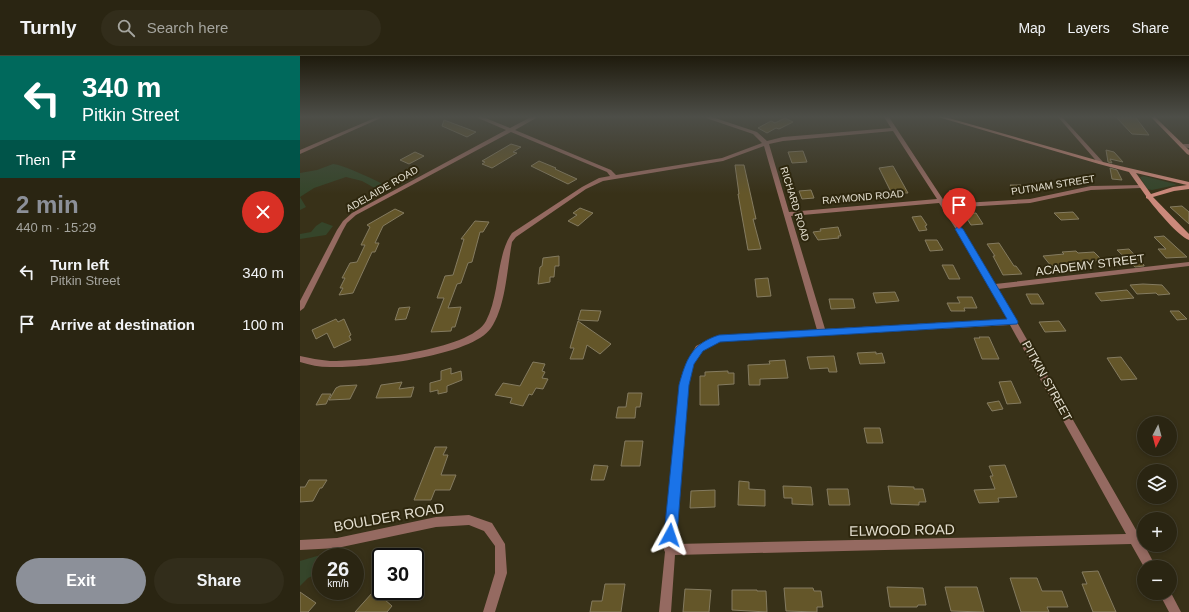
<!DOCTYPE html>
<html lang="en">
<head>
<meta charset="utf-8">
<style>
  :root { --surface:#2a2512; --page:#322d1b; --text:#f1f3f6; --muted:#a5a59f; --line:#464232; --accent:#8c9099 }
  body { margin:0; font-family:Helvetica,sans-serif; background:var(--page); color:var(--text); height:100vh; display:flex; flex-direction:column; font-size:15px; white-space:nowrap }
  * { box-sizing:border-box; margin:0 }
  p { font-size:13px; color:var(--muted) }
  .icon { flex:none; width:22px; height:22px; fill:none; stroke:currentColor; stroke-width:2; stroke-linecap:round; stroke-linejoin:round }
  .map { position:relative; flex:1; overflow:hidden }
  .sheet { display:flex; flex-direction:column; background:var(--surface); width:300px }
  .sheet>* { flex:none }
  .guide { background:#00695c; color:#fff; overflow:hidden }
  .needle { width:26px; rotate:186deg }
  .tools { position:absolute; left:837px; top:360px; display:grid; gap:8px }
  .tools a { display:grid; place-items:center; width:40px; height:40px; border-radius:50%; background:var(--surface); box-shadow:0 2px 6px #0003,0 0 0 1px var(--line); font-size:20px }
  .speed { position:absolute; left:12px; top:492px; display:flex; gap:8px; font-size:20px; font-weight:700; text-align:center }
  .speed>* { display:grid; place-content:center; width:52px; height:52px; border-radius:50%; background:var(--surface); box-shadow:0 2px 6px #0003,0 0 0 1px var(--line); line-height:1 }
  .speed small { font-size:10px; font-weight:400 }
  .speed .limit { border:2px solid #111; border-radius:6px; background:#fff; color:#111 }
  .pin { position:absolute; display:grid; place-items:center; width:34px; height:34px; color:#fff; margin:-41px -17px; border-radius:50% 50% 50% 0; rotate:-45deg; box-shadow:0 0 4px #0007 }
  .pin .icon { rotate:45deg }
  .me { position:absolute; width:44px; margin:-22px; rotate:5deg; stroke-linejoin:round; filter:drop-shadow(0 0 3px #0008) }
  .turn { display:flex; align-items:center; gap:14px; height:84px; padding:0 16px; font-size:18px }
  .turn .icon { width:52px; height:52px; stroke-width:2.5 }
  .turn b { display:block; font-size:28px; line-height:34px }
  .then { display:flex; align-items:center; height:38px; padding:0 16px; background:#0003; gap:8px; font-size:15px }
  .round { display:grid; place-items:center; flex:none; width:42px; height:42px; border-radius:21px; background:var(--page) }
  .summary { display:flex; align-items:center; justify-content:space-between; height:68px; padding:0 16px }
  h1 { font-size:24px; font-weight:600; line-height:30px; color:var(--accent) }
  .primary-button { display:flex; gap:8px; margin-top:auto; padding:8px 16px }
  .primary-button a { flex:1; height:46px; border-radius:24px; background:var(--accent); color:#fff; font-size:16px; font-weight:600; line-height:46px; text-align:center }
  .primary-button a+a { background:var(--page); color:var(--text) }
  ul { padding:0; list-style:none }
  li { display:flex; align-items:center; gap:12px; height:52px; padding:0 16px }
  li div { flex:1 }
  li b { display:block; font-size:15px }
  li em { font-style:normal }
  header { display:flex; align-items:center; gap:24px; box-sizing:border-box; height:56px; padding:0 20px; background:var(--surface); border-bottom:1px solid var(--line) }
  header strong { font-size:19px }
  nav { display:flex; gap:22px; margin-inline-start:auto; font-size:14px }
  .search { width:280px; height:36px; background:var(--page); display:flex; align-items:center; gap:10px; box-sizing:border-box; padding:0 14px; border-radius:22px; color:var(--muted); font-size:15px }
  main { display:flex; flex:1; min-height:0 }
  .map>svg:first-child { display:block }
</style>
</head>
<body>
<header>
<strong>Turnly</strong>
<div class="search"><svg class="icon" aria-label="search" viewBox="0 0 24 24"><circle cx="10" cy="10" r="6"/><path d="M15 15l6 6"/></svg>Search here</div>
<nav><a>Map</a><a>Layers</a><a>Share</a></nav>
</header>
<main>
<section class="sheet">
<div class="guide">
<div class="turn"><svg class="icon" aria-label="left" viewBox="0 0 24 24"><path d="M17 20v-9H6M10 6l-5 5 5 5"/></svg><div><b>340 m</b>Pitkin Street</div></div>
<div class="then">Then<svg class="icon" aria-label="arrive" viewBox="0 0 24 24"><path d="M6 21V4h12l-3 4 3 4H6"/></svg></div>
</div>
<div class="summary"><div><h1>2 min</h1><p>440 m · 15:29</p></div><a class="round" style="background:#d93025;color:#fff"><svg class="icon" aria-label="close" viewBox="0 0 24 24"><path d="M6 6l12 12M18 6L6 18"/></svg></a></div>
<ul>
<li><svg class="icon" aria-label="left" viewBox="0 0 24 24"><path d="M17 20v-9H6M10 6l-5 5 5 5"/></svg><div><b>Turn left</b><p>Pitkin Street</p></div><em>340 m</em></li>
<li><svg class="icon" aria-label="arrive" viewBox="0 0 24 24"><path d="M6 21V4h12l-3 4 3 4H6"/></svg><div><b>Arrive at destination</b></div><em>100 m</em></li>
</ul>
<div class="primary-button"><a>Exit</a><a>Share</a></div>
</section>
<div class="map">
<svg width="889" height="556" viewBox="0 0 889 556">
  <rect width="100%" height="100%" fill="#383118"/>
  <g fill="#35452a">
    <path d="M33 108C41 108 84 127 89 132L85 135H80L62 125 46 121 14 132 0 141 6 151 0 154V117L17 114Z"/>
    <path d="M844 120 875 128 876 129 852 134 847 133 840 121Z"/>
    <path d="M22 166 33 170 26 179 0 183V178L11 176 16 170Z"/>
    <path d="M17 500 29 501H21V516L8 522 0 530V505Z"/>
  </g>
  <g fill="#645629" stroke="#847b60">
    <path d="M816 61 836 62 849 79 832 78Z"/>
    <path d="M485 62 493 66 479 73 476 72 467 77 458 72 471 65 475 67Z"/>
    <path d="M144 64 176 76 167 81 142 70Z"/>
    <path d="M211 88 221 91 213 96 217 97 192 112 182 108 185 106 182 105Z"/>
    <path d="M806 94 814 96 823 106 810 103 812 107 808 106Z"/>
    <path d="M503 95 507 106 492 107 488 96Z"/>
    <path d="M115 96 124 100 109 108 100 104Z"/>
    <path d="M239 105 256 112 255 113 277 123 268 128 231 110Z"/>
    <path d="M435 109H444L456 163H453L461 193 448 194 438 138H439Z"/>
    <path d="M593 110 608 137H598L597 135 591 136 579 112Z"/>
    <path d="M810 112 817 114 822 124 812 123Z"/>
    <path d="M710 129H721L727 136 716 137Z"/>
    <path d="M511 134 514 142 502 143 499 135Z"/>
    <path d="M659 134 665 142 655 143 649 135Z"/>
    <path d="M882 150 889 156V168L870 151Z"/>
    <path d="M280 152 293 157 278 170 268 165 277 159 273 157Z"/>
    <path d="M95 153 104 157 83 170 75 187H79L75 196H72L53 237 39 239 43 232H40L45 222H42L50 207 57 206 65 189H61L70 171 67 169Z"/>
    <path d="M773 156 779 163 761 164 754 157Z"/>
    <path d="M676 157 683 168 671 169 664 158Z"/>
    <path d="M621 160 627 169 625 170 627 174 619 175 612 161Z"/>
    <path d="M175 165 189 166 183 176H180L172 206 168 207 161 227 157 228 148 252 161 251 155 271H152L151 275 131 276 144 242H137L145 220 153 219 164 183H161Z"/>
    <path d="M538 171 541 180H538L539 182 518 184 513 176 521 175 520 173Z"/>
    <path d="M864 180 876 191 887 201 866 202 858 193H866L854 181Z"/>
    <path d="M625 184H637L643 194 630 195Z"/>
    <path d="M699 187 714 210H716L722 218 703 219 693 200H695L687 188Z"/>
    <path d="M829 193 844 209V210L835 211 817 194Z"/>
    <path d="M776 195 778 197 794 196 802 204 751 210 743 200 764 198 762 196Z"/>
    <path d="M259 200V210H255L254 221H250V226L238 228 240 211 242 210 243 202Z"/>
    <path d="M642 209H653L660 223H649Z"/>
    <path d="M468 222 471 240 457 241 455 223Z"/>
    <path d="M843 228 862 229 870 238 858 239 856 237 837 238 830 229Z"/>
    <path d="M827 234 834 242 801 245 795 237Z"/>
    <path d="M595 236 599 245 576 247 573 237Z"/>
    <path d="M726 238H738L744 248H731Z"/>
    <path d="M657 241H672L677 252H664L665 255H651L647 247H660Z"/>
    <path d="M529 243H553L555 252 531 253Z"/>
    <path d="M110 251 106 263 95 264 99 252Z"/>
    <path d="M281 254 301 255 298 265 278 264Z"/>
    <path d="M870 255H879L887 263 877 264Z"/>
    <path d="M36 263 38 266 44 263 51 279 49 280 51 284 34 292 27 277 16 283 12 274Z"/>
    <path d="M278 265 311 288 300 298 287 289 283 303H270L274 292H270Z"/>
    <path d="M759 265 766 275 745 276 739 266Z"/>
    <path d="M679 281H689L699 303H682L674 282H680Z"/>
    <path d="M576 296V298L582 297 585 307 560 308 557 297Z"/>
    <path d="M534 300 537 316H529L528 312 510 313 507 301Z"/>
    <path d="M821 301 837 323 821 324 807 302Z"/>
    <path d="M485 304 488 322 460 323V329H449L448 309 470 308 469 305Z"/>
    <path d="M233 306 245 308 242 315 245 316 242 322 248 323 243 333 236 332 232 339 229 338 223 350 210 347 212 342 195 339 203 327 220 330Z"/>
    <path d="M151 312V318L161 315 162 324 147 330V336L138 338V334L130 336V327L141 324V315Z"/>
    <path d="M428 315V317H434V328L418 329 419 349H400V320H405V316Z"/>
    <path d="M711 325 721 347 707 348 699 326Z"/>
    <path d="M102 326 99 333 114 331 111 341 76 342 81 329Z"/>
    <path d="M57 329 50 343 29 344 36 332 40 330Z"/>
    <path d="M328 337H342L340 351H336L335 362H316L318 351H326Z"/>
    <path d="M22 338H31L26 348 16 349Z"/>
    <path d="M699 345 703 353 692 355 687 347Z"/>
    <path d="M564 372H580L583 387H567Z"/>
    <path d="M325 385H343L340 410H321Z"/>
    <path d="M135 391H147L143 399H148L141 419H156L150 434H135L131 444H114Z"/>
    <path d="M294 409 308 410 304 424H291Z"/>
    <path d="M705 409 717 441 698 442 699 446 679 447 674 434 695 433 690 420H693L689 410Z"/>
    <path d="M9 424H27L22 432H20L13 445 0 446V431H5Z"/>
    <path d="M439 425 449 426V433L465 434V450L438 449Z"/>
    <path d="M483 430 511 431 513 449 492 448V442H484Z"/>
    <path d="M588 430 614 431V433H623L626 446H619V449L591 448Z"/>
    <path d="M527 433H548L550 449H529Z"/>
    <path d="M415 434V451L390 452 391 435Z"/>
    <path d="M798 515 816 556H793L782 528H787L782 516Z"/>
    <path d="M710 522H737L742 535H762L768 551H747L749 556H721Z"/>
    <path d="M81 527V535H91L84 543 92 550 87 556H55Z"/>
    <path d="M305 528H325L321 556H290L292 545H302Z"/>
    <path d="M587 531 623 532 626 549H618L617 551H590Z"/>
    <path d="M645 531H677L684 556 651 555Z"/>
    <path d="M484 532H513L514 535H521L523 551H517V556L486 555Z"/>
    <path d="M385 533 411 534 409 556H383Z"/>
    <path d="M432 534H457V535H466L467 556 432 554Z"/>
    <path d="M0 536 16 547 8 556H0Z"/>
  </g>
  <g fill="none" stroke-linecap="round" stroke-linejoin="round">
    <g fill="#956a61" fill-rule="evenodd">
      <path d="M77 61H83L0 98V94Z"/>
      <path d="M178 61H183L210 72 231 61H236V62L215 74 311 114 316 119 422 102 462 87 453 78 406 62V61H412L457 76 467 85 483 81 591 72 584 61H589L646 148 730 143 791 130 842 129 843 130 840 132 791 134 730 147 648 152 676 195 695 228 889 206V210L698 233 839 479 856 511H844L831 488 375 499 371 556H359L365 496 364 494 365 490 380 329 386 308 396 290 416 280 517 274 464 90 423 105 303 125 286 133 216 181 212 186C207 212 206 250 191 272 171 301 64 312 30 311 19 311 10 309 0 306V300C10 302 19 304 30 305 62 305 170 295 186 265 200 239 196 199 212 177L282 131 299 122 310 120 307 116 211 76 56 159 47 167 43 174 4 252 0 255V245L37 174 43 165 52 157 206 74 178 62ZM593 75 637 143 489 156 469 88 483 85ZM639 147 670 195 707 263 525 273 491 160ZM710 269 826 478 376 488 388 329 394 308 402 294 420 285Z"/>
      <path d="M758 61H762L803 106V108H799Z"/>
      <path d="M884 88H889V92L882 91V89Z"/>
      <path d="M169 459 192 467 205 488 207 517 195 556H183L195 517V490L184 475 169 469 136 471 37 492 0 494V484L37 482 136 461Z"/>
      <path d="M870 535 881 556H869L859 537H870Z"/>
    </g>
    <g fill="#cc897b" fill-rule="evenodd">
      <path d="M638 61H645L803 106 889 126V133L874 135 853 141 889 178V184C878 180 856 153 848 143L846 142V140L829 116 799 108ZM836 117 887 129 873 131 851 138Z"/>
      <path d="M851 61H855L889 94V99L887 98Z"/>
    </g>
  </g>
  <linearGradient id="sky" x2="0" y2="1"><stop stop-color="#1f1b0d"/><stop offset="0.44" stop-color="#4d4e48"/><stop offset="1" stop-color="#4d4e48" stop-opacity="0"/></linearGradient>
  <rect width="889" height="138" fill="url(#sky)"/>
  <path fill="#1a73e8" stroke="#114b97" d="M659 170 663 173 717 264 718 266 717 268 420 286 403 295 394 308 389 329 377 479 375 484 370 485 366 484 364 479 379 329C386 304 391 288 419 279L707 263 655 173Z"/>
  <g text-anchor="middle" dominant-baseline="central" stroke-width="4" stroke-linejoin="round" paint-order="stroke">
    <g font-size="10" fill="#e4dfd0" stroke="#2e270e">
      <text transform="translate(753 129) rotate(-9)">PUTNAM STREET</text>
      <text transform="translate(82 133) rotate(-30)">ADELAIDE ROAD</text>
      <text transform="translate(563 141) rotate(-5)">RAYMOND ROAD</text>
      <text transform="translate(495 148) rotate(73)">RICHARD ROAD</text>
    </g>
    <g font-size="12" fill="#e4dfd0" stroke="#2e270e">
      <text transform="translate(790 209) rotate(-7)">ACADEMY STREET</text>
      <text transform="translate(747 325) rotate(61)">PITKIN STREET</text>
    </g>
    <g font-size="14" fill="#e4dfd0" stroke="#2e270e">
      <text transform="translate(89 461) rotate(-10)">BOULDER ROAD</text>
      <text transform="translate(602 474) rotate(-1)">ELWOOD ROAD</text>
    </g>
  </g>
</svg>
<div class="tools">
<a><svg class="needle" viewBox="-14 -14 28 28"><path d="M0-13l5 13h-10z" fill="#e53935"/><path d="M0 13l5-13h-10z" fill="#a5a59f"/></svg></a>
<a><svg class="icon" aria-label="layers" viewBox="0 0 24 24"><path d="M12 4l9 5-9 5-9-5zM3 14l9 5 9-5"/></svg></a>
<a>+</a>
<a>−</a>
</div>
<div class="speed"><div>26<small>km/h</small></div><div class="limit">30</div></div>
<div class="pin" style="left:659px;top:173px;background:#d93025"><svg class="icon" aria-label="arrive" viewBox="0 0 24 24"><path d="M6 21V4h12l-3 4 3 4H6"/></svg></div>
<svg class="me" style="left:370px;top:479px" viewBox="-20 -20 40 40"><path d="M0-17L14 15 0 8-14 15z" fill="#1a73e8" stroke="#fff" stroke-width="4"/></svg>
</div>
</main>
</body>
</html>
